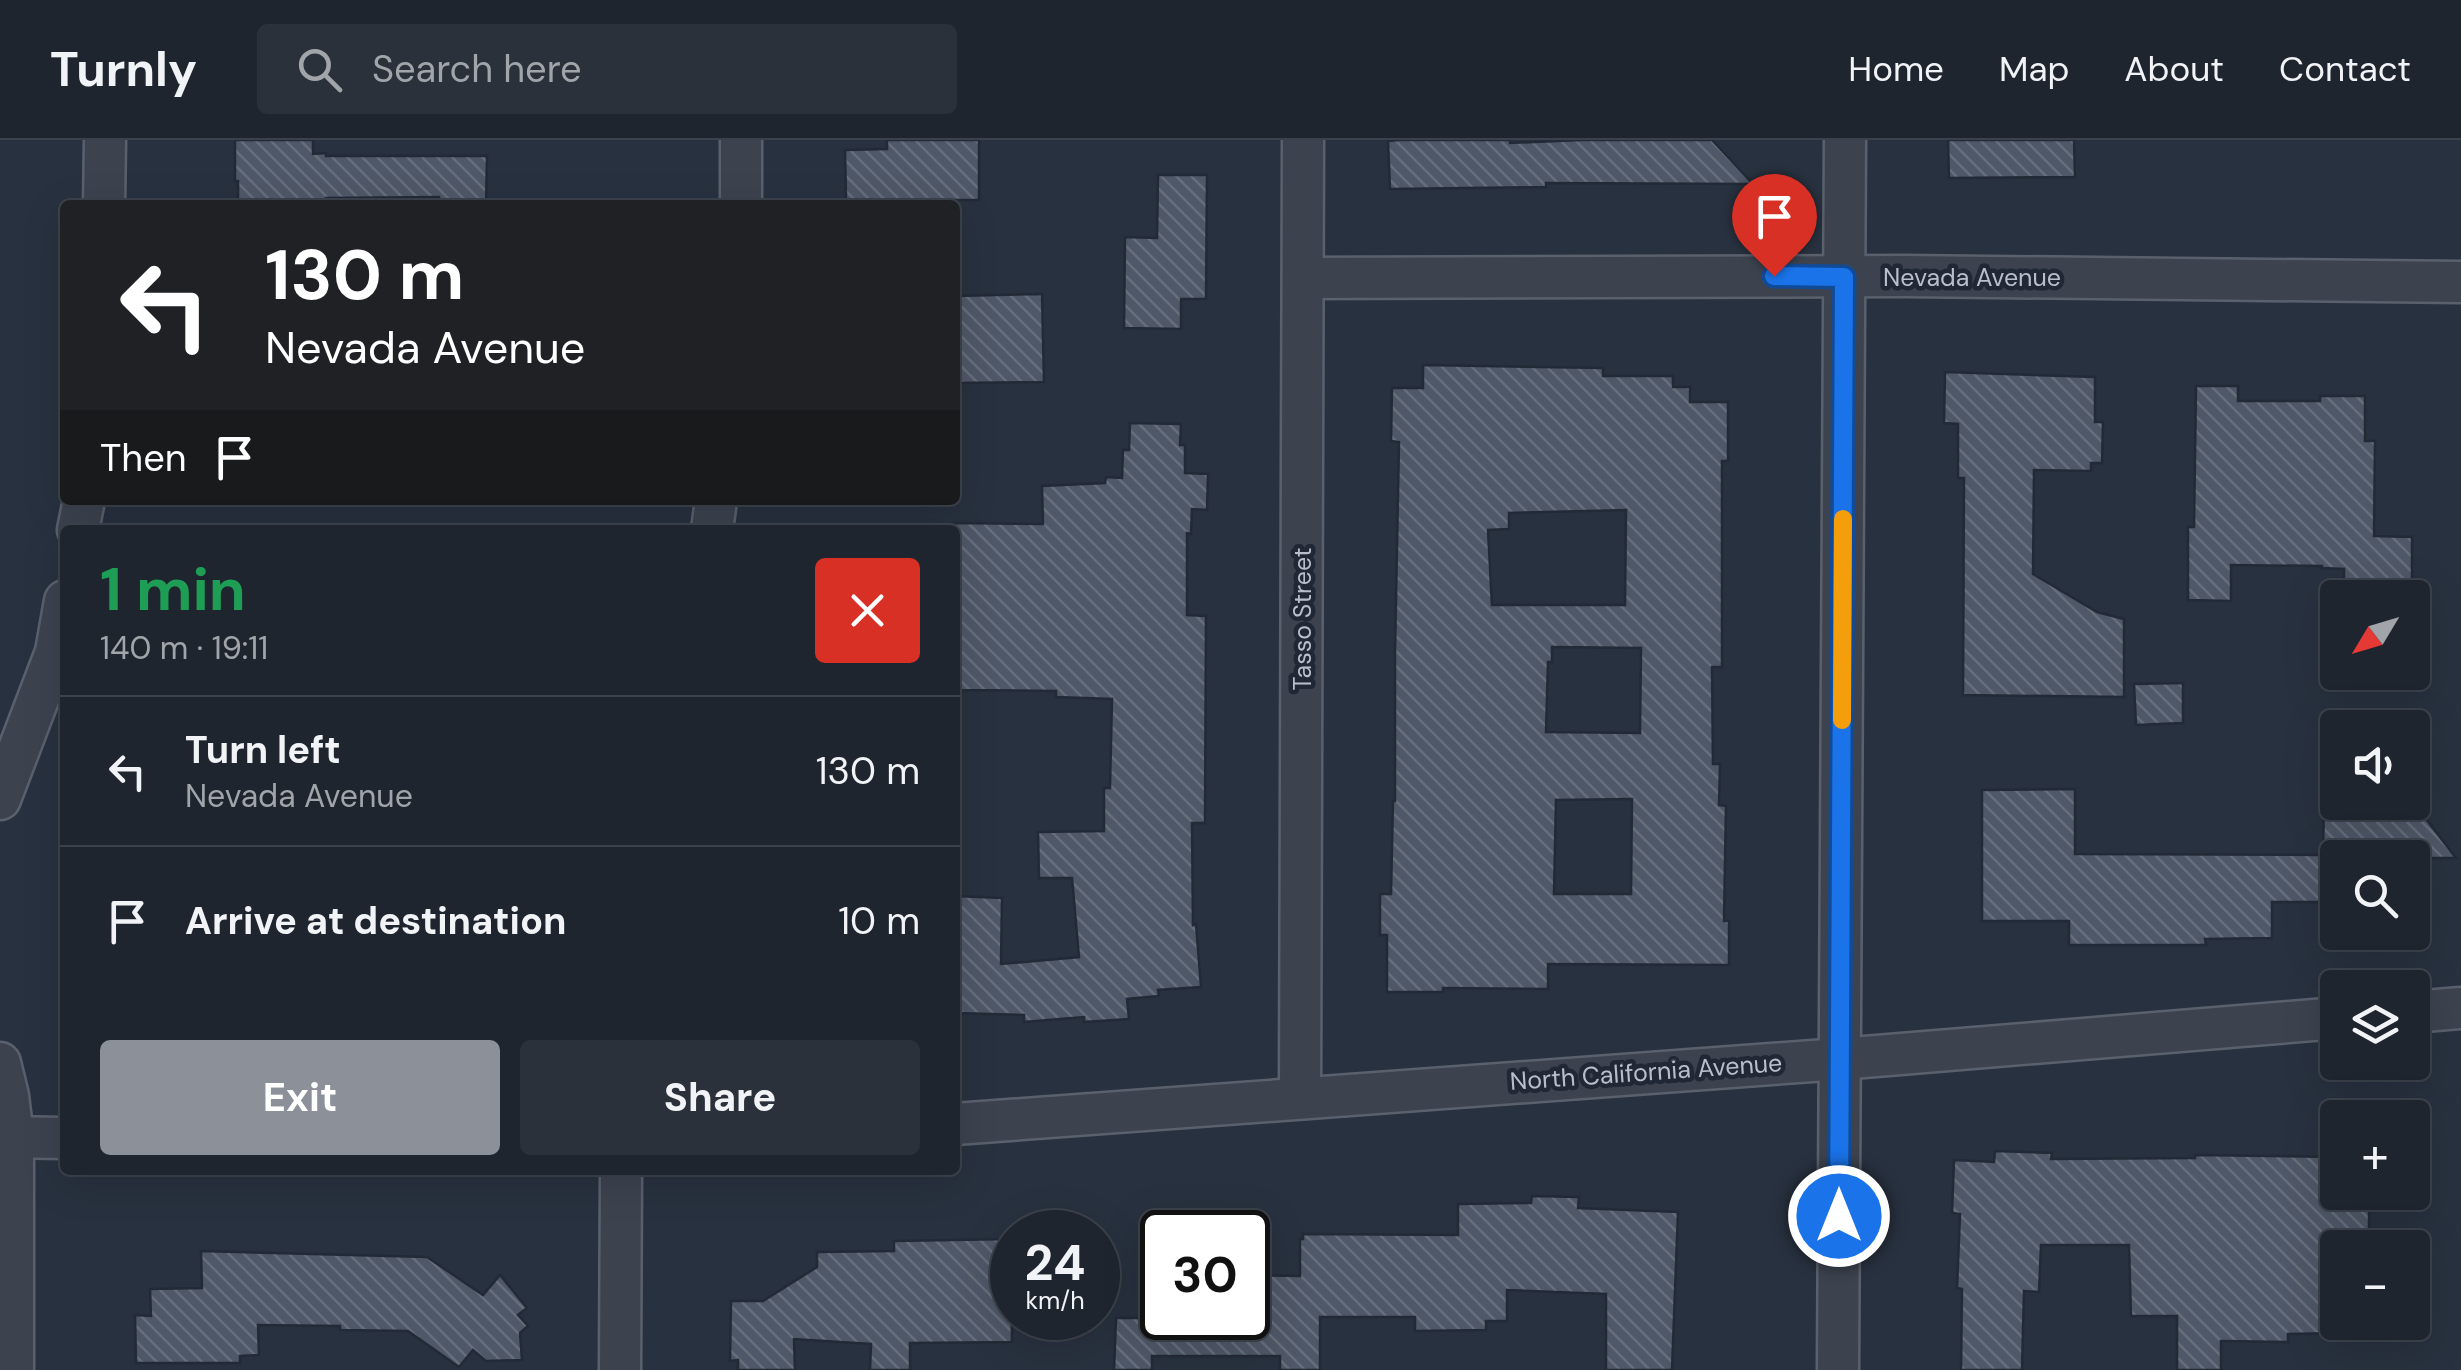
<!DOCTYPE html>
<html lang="en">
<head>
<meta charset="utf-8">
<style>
  :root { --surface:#1e252f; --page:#2b313b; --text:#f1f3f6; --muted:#a1a5aa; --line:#3c424b; --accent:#8c9099 }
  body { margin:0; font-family:"DM Sans",sans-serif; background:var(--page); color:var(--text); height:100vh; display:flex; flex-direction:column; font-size:38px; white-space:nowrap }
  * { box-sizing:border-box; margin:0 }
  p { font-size:32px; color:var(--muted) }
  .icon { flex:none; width:55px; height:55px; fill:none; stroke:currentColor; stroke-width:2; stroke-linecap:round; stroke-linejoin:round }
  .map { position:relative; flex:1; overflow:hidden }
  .sheet { position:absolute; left:60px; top:385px; width:900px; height:650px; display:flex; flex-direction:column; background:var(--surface); border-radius:10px; box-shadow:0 10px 40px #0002,0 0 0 2px var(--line) }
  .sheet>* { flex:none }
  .guide { position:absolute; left:60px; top:60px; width:900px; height:305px; border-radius:10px; box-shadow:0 10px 40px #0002,0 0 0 2px var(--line); background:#202124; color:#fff; overflow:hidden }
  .needle { width:65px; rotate:232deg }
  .buttons { position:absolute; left:2320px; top:440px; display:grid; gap:20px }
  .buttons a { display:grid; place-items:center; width:110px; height:110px; border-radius:10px; background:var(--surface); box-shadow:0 10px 40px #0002,0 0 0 2px var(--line); font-size:50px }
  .speed { position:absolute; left:990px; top:1070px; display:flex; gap:20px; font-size:50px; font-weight:700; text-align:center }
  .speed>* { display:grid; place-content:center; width:130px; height:130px; border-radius:50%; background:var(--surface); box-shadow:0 10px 40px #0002,0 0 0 2px var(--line); line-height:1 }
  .speed small { font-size:25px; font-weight:400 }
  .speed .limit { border:5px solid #111; border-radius:15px; background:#fff; color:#111 }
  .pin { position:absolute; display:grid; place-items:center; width:85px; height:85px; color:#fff; margin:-102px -42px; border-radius:50% 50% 50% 0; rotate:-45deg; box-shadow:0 0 10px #0007 }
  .pin .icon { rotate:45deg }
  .me { position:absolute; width:110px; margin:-55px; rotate:0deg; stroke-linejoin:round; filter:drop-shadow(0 0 8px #0008) }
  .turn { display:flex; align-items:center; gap:35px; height:210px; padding:0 40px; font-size:45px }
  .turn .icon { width:130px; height:130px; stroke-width:2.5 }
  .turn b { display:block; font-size:70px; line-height:85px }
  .then { display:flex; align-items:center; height:95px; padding:0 40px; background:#0003; gap:20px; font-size:38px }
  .round { display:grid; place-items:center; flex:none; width:105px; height:105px; border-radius:10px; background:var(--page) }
  .overview { display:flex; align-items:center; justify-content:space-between; height:170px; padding:0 40px }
  h1 { font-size:60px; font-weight:700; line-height:75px; color:#1e9e55 }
  .button { display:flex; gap:20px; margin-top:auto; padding:20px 40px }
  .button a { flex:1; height:115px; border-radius:10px; background:var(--accent); color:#fff; font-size:40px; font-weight:700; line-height:115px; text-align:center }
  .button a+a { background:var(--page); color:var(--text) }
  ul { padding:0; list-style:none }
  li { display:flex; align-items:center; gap:30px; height:150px; padding:0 40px; border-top:2px solid var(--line) }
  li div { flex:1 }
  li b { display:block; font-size:38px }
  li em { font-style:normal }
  header { display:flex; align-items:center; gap:60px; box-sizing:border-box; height:140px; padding:0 50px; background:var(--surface); border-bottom:2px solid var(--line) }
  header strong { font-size:48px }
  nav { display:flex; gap:55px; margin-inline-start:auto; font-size:35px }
  .search { width:700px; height:90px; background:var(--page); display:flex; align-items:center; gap:25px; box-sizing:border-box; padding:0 35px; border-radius:10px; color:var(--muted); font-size:38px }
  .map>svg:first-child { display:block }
</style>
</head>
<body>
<header>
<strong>Turnly</strong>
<div class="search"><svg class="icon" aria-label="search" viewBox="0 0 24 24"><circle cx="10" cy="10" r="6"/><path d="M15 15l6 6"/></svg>Search here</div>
<nav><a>Home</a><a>Map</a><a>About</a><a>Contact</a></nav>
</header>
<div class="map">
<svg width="2461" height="1230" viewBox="0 0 2461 1230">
  <defs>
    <pattern id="building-back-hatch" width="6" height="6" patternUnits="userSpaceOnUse" patternTransform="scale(2.5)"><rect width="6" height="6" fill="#4f5868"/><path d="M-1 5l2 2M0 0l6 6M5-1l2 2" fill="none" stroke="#666e7c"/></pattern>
  </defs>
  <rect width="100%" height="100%" fill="#28313f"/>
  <g fill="url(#building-back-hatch)" stroke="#232a37" stroke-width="2.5" fill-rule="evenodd">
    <path d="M235 0H313V14L326 13V16H487L486 65H439V57L326 58V61L238 60V41H235Z"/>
    <path d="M887 0H979V60H846L845 10 887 9Z"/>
    <path d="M1399 0H1510V3L1581 0H1712L1753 44 1546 43V47L1390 49 1388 1Z"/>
    <path d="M1948 0H2074L2075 37 1949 38Z"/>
    <path d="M1158 35H1207L1206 159H1181V189L1124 188 1125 97 1157 98Z"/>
    <path d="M1042 154 1044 242 955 243V156Z"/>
    <path d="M1423 225 1603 228V236H1673V247H1690V262H1728V321H1722V527H1712L1713 624H1720L1719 665 1726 666 1724 781H1729V825L1548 824V849L1443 848V852H1387V795H1380V754H1391L1393 661H1395V512L1399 302 1391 301 1392 248H1423ZM1626 370 1625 465H1492L1488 390 1509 389V373ZM1552 507 1641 508 1640 593 1546 592 1548 522H1552ZM1632 659 1631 754H1554L1556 660Z"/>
    <path d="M1945 232 2095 237V282H2103L2102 323H2091V331L2034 330 2033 434 2097 472 2124 479V557L1963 555 1964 338H1958V284L1944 283Z"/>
    <path d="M2196 246H2238V261H2320V256H2365V301H2375L2374 396 2412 397V458H2344V429L2322 428V426L2231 425V461L2188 460V387H2194Z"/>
    <path d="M1130 283 1181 284 1180 305H1185V333L1208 334 1207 370 1192 369 1191 394 1187 393V475L1206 476 1205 683H1192L1193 785 1196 784 1201 847 1158 850 1159 856 1127 859 1129 879 1084 882V877L1024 882V875L955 873V756L1002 758 1001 824 1079 817 1072 738H1039L1038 692 1104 691V648H1110L1112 559 1056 557V551L955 550V383L1043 384 1042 346 1105 343 1106 337 1122 338 1123 310H1129Z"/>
    <path d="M2183 543V583L2136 585 2134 544Z"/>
    <path d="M2075 649V714L2323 715 2324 662H2413L2456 718H2338V762H2272V798L2205 799 2206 805H2069V781H1982V650Z"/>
    <path d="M1995 1011 2052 1013 2051 1019 2195 1018V1015L2338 1017V1052H2369V1108H2338V1193L2288 1194V1202L2221 1201V1230H2177V1176H2131L2129 1105H2041L2039 1152 2024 1151 2022 1230H1961L1962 1149 1957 1148 1960 1074 1952 1073 1954 1020 1994 1022Z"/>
    <path d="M1532 1056 1579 1057 1578 1068 1678 1072 1672 1230H1606V1154L1507 1150V1181H1486V1190L1415 1191V1177H1320V1230H1280V1216H1152V1230H1114L1116 1178H1248V1135L1300 1136V1099H1303V1094L1458 1095V1064L1531 1063Z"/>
    <path d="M1011 1099 1012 1202 910 1203V1230H870L871 1204 794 1199 795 1230H738V1220L730 1221 731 1161H763L817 1127V1112L894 1111V1101Z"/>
    <path d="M201 1111 427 1117 483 1155 500 1135 527 1168 518 1175 528 1186 520 1193 522 1220 486 1221 473 1210 459 1227 408 1191 340 1190V1186L258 1185 259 1215 240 1216V1223H136L135 1175 151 1176 150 1149 202 1148Z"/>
  </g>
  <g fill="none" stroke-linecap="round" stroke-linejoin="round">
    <g stroke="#5a616d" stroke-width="45">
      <g id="minor">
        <path d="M741 0V65"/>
        <path d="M104 65 105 0"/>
        <path d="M1303 138 1905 136 2461 142"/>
        <path d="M78 390 84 360"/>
        <path d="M712 390 716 360"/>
        <path d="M0 659 56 512 65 461"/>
        <path d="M2412 872 2461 868"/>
        <path d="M0 923 8 956 13 997V1230"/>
        <path d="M1300 957 1303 0"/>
        <path d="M955 984 1840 919 2338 878"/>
        <path d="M0 997 65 998"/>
        <path d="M620 1230 621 1030"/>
        <path d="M1838 1230 1845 0"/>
      </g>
    </g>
    <use href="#minor" stroke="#3c434f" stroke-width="40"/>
  </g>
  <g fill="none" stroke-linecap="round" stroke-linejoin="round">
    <g stroke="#114b97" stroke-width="25">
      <path id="route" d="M1774 136 1844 137 1839 1076"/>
    </g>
    <use href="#route" stroke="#1a73e8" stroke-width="18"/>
    <path stroke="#f59e0b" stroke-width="18" d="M1842 580 1843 379"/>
  </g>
  <g text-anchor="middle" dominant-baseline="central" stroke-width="9" stroke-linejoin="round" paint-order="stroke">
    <g font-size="25" fill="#b9bfca" stroke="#212835">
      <text x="1972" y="137">Nevada Avenue</text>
      <text transform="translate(1302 479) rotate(-90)">Tasso Street</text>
      <text transform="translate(1646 932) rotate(-4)">North California Avenue</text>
    </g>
  </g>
</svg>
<div class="buttons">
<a><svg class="needle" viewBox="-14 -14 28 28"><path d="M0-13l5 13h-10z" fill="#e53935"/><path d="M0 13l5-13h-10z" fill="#a1a5aa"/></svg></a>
<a><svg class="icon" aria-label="sound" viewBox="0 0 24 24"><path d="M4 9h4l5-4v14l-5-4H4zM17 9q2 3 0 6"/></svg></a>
<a><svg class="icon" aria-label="search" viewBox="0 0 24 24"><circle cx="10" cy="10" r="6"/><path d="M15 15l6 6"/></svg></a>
<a><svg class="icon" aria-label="layers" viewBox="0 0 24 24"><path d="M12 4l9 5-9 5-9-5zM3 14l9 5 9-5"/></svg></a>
<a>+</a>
<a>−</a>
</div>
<div class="speed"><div>24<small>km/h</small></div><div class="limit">30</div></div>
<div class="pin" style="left:1774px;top:136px;background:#d93025"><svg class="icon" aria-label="arrive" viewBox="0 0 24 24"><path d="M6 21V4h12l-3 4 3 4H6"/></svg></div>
<svg class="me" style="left:1839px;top:1076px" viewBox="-20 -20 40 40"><circle r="17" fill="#1a73e8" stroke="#fff" stroke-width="3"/><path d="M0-11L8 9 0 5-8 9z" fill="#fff"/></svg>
<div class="guide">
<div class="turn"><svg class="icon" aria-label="left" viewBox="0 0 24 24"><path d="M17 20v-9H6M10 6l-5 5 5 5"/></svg><div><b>130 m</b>Nevada Avenue</div></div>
<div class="then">Then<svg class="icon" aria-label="arrive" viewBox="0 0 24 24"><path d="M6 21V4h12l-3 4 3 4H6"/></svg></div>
</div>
<section class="sheet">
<div class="overview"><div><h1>1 min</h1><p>140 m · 19:11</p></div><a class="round" style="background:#d93025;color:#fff"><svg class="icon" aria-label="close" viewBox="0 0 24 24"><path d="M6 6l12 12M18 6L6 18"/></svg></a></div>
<ul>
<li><svg class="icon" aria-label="left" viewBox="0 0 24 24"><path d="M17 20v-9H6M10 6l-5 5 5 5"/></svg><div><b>Turn left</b><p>Nevada Avenue</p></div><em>130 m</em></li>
<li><svg class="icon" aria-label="arrive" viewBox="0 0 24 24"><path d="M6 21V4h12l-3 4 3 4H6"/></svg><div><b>Arrive at destination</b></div><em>10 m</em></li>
</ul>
<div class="button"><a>Exit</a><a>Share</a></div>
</section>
</div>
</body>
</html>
